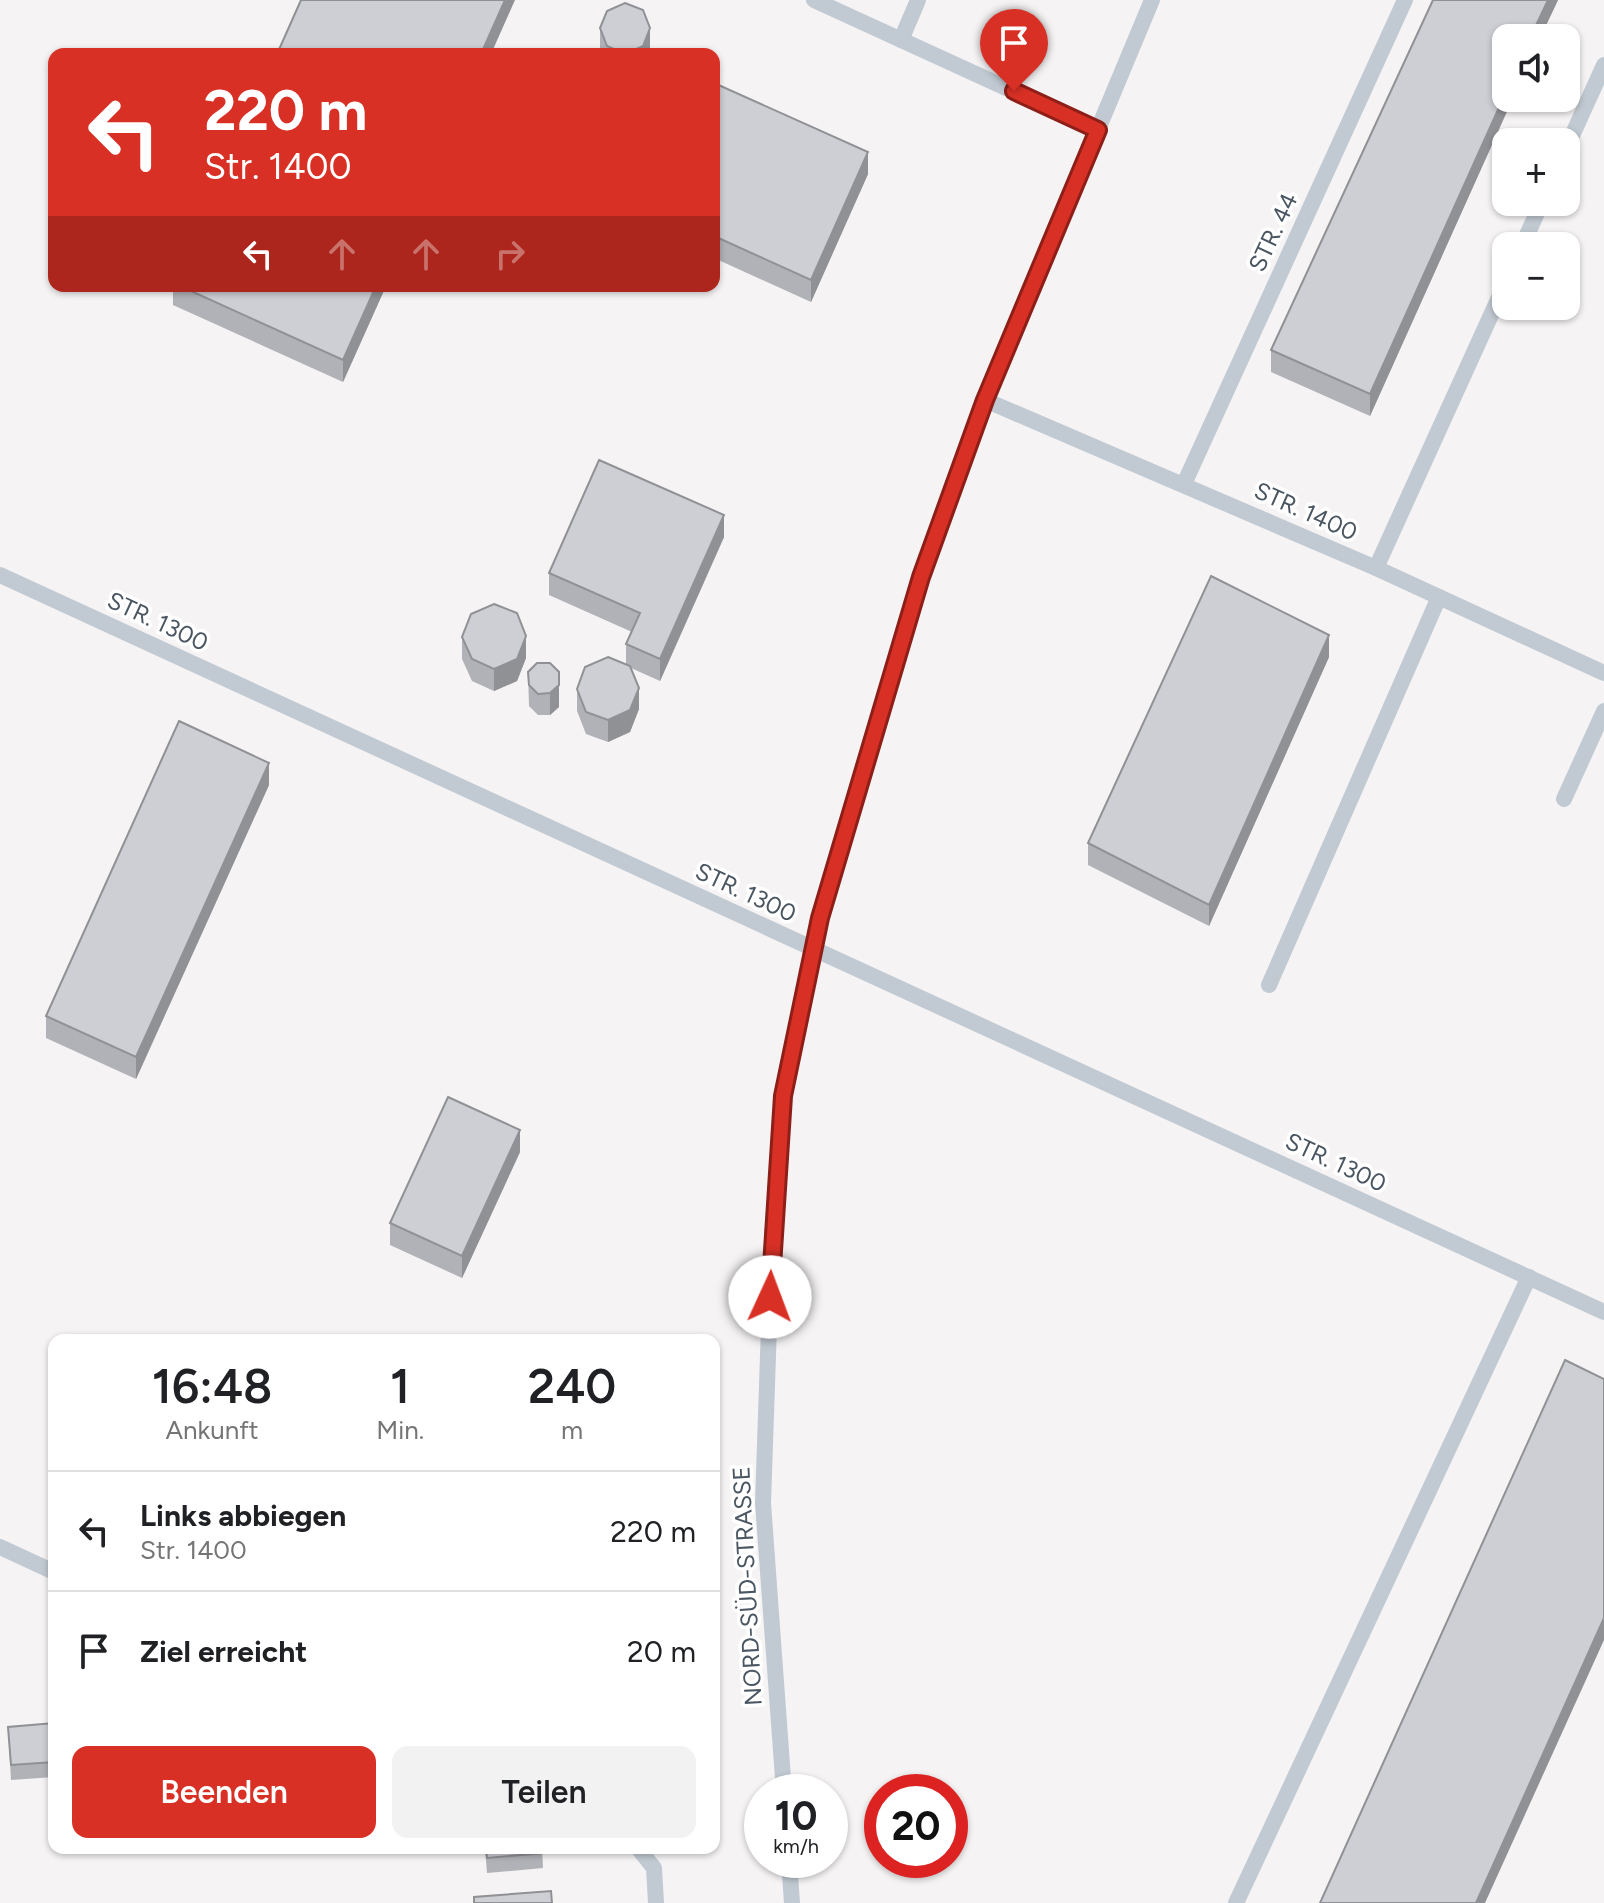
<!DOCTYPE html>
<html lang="de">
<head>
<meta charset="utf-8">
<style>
  :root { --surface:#fff; --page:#f2f2f2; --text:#202124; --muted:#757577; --line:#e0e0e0; --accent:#d93025 }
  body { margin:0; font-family:Figtree,sans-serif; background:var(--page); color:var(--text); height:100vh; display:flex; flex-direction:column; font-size:30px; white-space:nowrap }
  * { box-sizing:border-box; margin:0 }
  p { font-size:26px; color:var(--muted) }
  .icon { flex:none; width:44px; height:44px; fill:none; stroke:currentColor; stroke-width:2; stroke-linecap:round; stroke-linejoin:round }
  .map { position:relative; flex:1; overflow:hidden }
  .side { position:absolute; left:48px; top:1334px; width:672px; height:520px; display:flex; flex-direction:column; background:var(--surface); border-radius:16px; box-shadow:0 2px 6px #0004 }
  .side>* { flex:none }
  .banner { position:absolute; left:48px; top:48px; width:672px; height:244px; border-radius:16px; box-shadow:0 2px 6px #0004; background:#d93025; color:#fff; overflow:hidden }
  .buttons { position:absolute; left:1492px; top:24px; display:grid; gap:16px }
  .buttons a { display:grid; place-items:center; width:88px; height:88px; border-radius:16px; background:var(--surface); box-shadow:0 2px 6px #0004; font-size:40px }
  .speed { position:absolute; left:744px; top:1774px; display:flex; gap:16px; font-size:40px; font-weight:700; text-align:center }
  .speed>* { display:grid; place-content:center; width:104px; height:104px; border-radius:50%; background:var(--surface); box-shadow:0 2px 6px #0004; line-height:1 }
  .speed small { font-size:20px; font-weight:400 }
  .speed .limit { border:12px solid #d22; background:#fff; color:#111 }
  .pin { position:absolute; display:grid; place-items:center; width:68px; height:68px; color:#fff; margin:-82px -34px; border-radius:50% 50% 50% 0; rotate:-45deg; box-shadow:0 0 8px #0007 }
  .pin .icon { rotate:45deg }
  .me { position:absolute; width:88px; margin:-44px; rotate:2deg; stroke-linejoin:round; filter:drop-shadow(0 0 6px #0008) }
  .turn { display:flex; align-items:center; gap:28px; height:168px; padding:0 24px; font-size:36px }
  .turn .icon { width:104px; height:104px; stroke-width:2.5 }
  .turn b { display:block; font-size:56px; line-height:68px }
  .lanes { display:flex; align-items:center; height:76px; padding:0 24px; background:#0003; justify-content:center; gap:40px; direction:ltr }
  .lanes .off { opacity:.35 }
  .eta { display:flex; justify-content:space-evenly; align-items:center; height:136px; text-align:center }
  .eta b { font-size:48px; font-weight:600; line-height:56px }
  .cta { display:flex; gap:16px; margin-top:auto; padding:16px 24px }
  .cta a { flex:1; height:92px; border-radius:16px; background:var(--accent); color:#fff; font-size:32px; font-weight:600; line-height:92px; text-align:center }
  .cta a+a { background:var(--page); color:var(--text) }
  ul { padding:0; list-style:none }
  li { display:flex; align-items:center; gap:24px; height:120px; padding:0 24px; border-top:2px solid var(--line) }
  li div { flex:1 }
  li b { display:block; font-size:30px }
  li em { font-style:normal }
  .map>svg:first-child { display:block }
</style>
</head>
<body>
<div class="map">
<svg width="1604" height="1903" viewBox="0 0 1604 1903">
  <rect width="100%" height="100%" fill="#f5f3f3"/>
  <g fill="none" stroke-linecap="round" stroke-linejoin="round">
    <g stroke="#c1cad2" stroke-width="16">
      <path d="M814 0 1098 130"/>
      <path d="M901 40 918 0"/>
      <path d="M1566 149 1604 65"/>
      <path d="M1522 246 1542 202"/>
      <path d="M985 400 1376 568 1604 673"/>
      <path d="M1184 484 1405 0"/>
      <path d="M1376 568 1506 282"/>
      <path d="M0 575 1604 1312"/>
      <path d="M1564 799 1604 711"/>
      <path d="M1269 985 1439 597"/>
      <path d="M0 1547 54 1572"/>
      <path d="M784 1792 763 1503 772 1238 783 1096 812 949 921 577 985 400 1152 0"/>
      <path d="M638 1848 654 1868 656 1903"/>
      <path d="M789 1860 792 1903"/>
      <path d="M1236 1903 1529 1277"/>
    </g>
  </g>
  <g fill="#b0b2b7">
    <path d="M1433 0H1558L1540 38 1506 98H1513L1370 416 1271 372V350Z"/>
    <path d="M600 28 650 50 648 54H602L600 50Z"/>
    <path d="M714 83 868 174 811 302 714 258Z"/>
    <path d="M173 286H386L343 382 173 305Z"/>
    <path d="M724 537 660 681 631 668 639 709 630 732 608 742 586 734 577 711V689L626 664V644L632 632 549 595V573Z"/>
    <path d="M462 637 526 658 517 681 494 691 472 681 462 659Z"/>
    <path d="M1329 657 1209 926 1088 865V843Z"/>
    <path d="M537 663 559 707 550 715H538L529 706 528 672Z"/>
    <path d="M269 785 136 1079 46 1038V1016Z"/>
    <path d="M520 1152 462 1278 390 1245V1223Z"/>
    <path d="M54 1723V1777L11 1780 8 1727Z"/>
    <path d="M485 1848H542L543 1868 487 1873Z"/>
  </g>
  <g fill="#909195">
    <path d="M505 0H515L491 54H481Z"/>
    <path d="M1548 0H1558L1540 38H1530Z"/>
    <path d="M650 28V50L648 54H625Z"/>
    <path d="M1506 92V98H1513L1370 416V394Z"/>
    <path d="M868 152V174L811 302V280Z"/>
    <path d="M376 286H386L343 382V360Z"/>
    <path d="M724 515V537L660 681V659Z"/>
    <path d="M1329 635V657L1209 926V905Z"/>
    <path d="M526 636V658L517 681 494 691V669Z"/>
    <path d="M559 685V707L550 715V693Z"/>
    <path d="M639 688V709L630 732 608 742V720Z"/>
    <path d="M269 763V785L136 1079V1057Z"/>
    <path d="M520 1130V1152L462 1278V1256Z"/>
    <path d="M1604 1618V1640L1485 1903H1476Z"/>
  </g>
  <g fill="#cdcfd5" stroke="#909195" stroke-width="2">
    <path d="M301 0H505L481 54H277Z"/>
    <path d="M1433 0H1548L1530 38H1506V92L1370 394 1271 350Z"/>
    <path d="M625 3 643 10 650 28 643 46 625 54 607 46 600 28 607 11Z"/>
    <path d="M714 83 868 152 811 280 714 236Z"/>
    <path d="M180 286H376L343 360Z"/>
    <path d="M599 460 724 515 660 659 626 644 640 613 549 573Z"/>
    <path d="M1211 576 1329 635 1209 905 1088 843Z"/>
    <path d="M494 604 517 613 526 636 517 659 494 669 472 659 462 637 471 614Z"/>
    <path d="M608 657 630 666 639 688 630 710 608 720 586 712 577 689 585 667Z"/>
    <path d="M537 663H550L559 672V685L550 693 538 694 529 685 528 672Z"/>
    <path d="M179 721 269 763 136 1057 46 1016Z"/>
    <path d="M448 1097 520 1130 462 1256 390 1223Z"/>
    <path d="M1565 1360 1604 1379V1618L1476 1903H1320Z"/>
    <path d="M54 1723V1762L11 1765 8 1727Z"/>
    <path d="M486 1848H542L543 1853 487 1858Z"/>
    <path d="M551 1891 552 1903H474V1897Z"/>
  </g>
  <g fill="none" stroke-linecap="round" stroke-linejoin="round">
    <g stroke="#8d1f18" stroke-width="20">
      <path id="route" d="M770 1297 783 1096 820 918 921 577 985 400 1098 130 1014 91"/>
    </g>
    <use href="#route" stroke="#d93025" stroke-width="14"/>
  </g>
  <g text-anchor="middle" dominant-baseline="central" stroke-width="7" stroke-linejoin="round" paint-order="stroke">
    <g font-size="24" fill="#4a5661" stroke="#fff">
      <text transform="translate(1273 232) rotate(-65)">STR. 44</text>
      <text transform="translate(1306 511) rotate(24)">STR. 1400</text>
      <text transform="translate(158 621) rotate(25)">STR. 1300</text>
      <text transform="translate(746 892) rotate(25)">STR. 1300</text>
      <text transform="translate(1336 1162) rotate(25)">STR. 1300</text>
      <text transform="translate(747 1586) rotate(-93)">NORD-SÜD-STRASSE</text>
    </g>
  </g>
</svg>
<div class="buttons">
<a><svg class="icon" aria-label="sound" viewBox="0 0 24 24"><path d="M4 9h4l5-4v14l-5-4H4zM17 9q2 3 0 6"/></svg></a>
<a>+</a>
<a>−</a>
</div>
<div class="speed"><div>10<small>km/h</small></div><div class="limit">20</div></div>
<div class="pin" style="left:1014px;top:91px;background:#d93025"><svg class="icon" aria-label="arrive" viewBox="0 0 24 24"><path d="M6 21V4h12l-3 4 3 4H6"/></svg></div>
<svg class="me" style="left:770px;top:1297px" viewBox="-20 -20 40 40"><circle r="19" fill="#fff"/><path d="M0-13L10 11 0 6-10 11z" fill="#d93025"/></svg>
<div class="banner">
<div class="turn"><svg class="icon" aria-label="left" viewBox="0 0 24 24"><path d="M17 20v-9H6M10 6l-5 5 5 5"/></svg><div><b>220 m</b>Str. 1400</div></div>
<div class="lanes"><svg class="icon" aria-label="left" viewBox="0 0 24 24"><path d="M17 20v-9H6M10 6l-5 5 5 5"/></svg><svg class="icon off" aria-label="ahead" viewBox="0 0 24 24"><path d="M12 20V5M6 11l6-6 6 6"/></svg><svg class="icon off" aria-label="ahead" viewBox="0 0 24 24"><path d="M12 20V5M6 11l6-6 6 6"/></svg><svg class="icon off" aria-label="right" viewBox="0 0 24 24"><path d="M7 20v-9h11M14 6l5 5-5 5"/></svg></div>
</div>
<section class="side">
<div class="eta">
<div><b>16:48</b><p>Ankunft</p></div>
<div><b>1</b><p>Min.</p></div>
<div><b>240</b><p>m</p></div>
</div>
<ul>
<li><svg class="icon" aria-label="left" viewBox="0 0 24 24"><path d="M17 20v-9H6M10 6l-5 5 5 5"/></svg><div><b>Links abbiegen</b><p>Str. 1400</p></div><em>220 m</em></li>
<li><svg class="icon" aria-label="arrive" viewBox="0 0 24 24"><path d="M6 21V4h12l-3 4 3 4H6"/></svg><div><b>Ziel erreicht</b></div><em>20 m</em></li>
</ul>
<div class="cta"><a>Beenden</a><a>Teilen</a></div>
</section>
</div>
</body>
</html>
